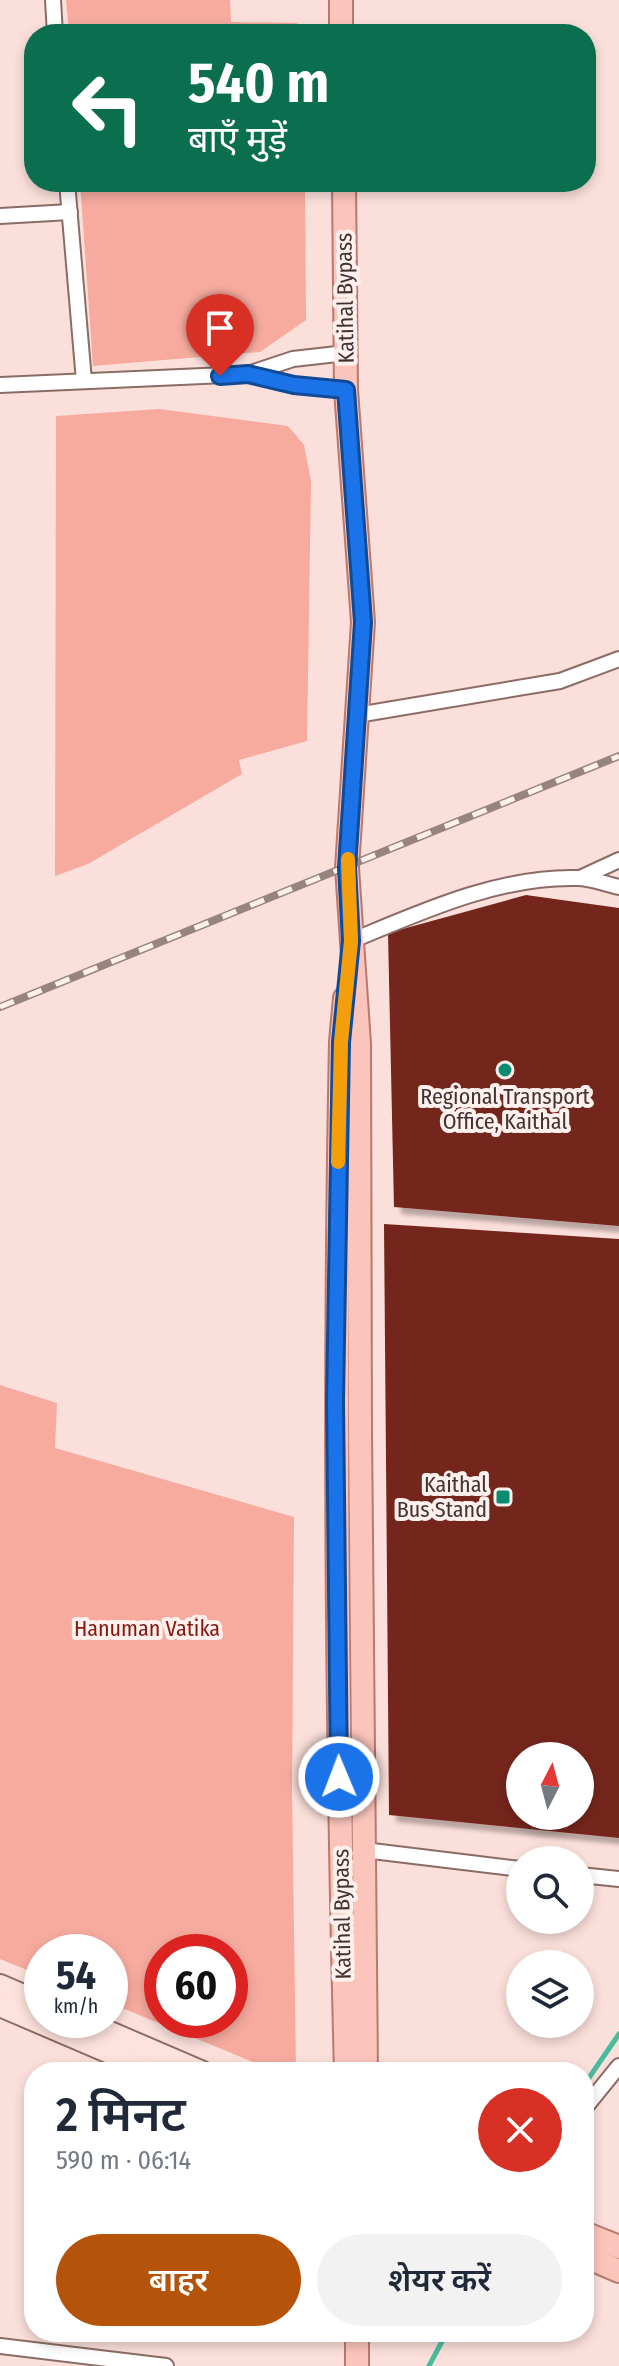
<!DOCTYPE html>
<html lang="hi">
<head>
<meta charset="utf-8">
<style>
  :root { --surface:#fff; --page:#f2f2f3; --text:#1f2937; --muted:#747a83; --accent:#b45309 }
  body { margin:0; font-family:"Fira Sans Condensed","Noto Sans Devanagari",sans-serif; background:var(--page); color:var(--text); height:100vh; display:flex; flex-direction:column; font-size:30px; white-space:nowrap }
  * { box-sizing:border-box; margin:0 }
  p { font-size:26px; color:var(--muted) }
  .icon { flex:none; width:44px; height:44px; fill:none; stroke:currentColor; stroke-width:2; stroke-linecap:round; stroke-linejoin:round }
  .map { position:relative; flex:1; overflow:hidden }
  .drawer { position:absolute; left:24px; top:2062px; width:570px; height:280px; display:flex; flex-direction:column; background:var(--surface); border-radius:32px; box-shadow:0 4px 12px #0003 }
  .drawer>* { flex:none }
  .guide { position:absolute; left:24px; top:24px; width:572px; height:168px; border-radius:32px; box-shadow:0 4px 12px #0003; background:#0b6e4f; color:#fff; overflow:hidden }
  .needle { width:52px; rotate:6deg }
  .buttons { position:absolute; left:506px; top:1742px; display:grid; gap:16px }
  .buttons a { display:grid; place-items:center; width:88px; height:88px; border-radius:50%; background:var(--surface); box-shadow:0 4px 12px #0003; font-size:40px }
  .speed { position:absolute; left:24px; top:1934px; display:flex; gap:16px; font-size:40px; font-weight:700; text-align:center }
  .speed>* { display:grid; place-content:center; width:104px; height:104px; border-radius:50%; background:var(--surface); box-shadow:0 4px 12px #0003; line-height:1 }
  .speed small { font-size:20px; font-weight:400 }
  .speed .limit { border:12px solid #d22; background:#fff; color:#111 }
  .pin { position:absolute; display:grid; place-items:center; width:68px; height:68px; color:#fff; margin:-82px -34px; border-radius:50% 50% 50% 0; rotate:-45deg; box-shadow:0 0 8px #0007 }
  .pin .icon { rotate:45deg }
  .me { position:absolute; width:88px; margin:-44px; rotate:359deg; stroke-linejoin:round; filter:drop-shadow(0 0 6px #0008) }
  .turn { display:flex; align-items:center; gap:28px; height:168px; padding:0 32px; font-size:36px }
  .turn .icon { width:104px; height:104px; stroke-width:2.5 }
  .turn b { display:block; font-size:56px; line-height:68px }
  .round { display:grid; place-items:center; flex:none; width:84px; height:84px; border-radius:42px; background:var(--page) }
  .overview { display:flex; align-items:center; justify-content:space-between; height:136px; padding:0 32px }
  h1 { font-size:48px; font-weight:600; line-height:60px }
  .primary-button { display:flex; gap:16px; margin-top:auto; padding:16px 32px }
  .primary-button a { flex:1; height:92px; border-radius:48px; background:var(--accent); color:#fff; font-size:32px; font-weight:600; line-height:92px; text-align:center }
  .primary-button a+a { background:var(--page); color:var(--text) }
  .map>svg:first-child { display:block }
</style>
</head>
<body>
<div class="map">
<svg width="619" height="2366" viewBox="0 0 619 2366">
  <defs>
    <filter id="shadow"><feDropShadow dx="7" dy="7" stdDeviation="2" flood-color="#0004"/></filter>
  </defs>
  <rect width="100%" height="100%" fill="#fbdfda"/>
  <g fill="#f7ab9f" fill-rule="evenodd">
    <path d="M66 0H230L231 22 297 23 303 34H69Z"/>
    <path d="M80 182H305L306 320 260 352 93 366Z"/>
    <path d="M159 409 288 426 304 445 311 481 307 741 239 760 242 774 88 864 55 876 56 416Z"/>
    <path d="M0 1385 57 1403 55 1448 294 1517 292 1790 296 2072H277L110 2003V1952H42V1976L0 1959ZM162 1952H230V2020H162Z"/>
  </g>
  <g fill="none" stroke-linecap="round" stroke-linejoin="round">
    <g stroke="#48bd9d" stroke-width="5">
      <path d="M584 2085 619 2034"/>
      <path d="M429 2366 447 2332"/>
    </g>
  </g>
  <g fill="#75251c" fill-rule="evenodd" filter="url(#shadow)">
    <path d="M526 895 619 908V1226L394 1207 388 933Z"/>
    <path d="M384 1224 619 1239V1838L389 1815ZM520 1756H580V1816H520Z"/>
  </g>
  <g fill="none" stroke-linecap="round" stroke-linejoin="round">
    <g stroke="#8b6b66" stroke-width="18">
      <g id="minor">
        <path d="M53 0 55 34"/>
        <path d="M67 182 84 381"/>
        <path d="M0 216 70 212"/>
        <path d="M248 374 293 359 346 353"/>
        <path d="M0 385 248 374 294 385 346 390"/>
        <path d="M357 715 560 681 619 659"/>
        <path d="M580 878 619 860"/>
        <path d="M351 941C421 912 499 876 577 878 591 878 605 884 619 887"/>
        <path d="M364 1850 520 1869"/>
        <path d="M580 1875 619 1879"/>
        <path d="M584 2109 619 2066"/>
        <path d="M0 2346 166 2366"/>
      </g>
    </g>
    <g stroke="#8b6b66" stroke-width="24">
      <g id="secondary">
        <path d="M0 1985 42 2003"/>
        <path d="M0 2006 154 2072"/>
        <path d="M82 2020 203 2072"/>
      </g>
    </g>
    <g stroke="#b9796e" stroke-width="26">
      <g id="primary">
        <path d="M341 0V34"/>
        <path d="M344 182 346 390 363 622 347 868 359 1044 360 1431 366 2072"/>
        <path d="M345 998 341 1042C334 1386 337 1729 346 2072"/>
        <path d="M584 2233 619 2247"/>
        <path d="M584 2256 619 2271"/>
        <path d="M357 2332V2366"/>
      </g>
    </g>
    <use href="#minor" stroke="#fff" stroke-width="14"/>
    <use href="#secondary" stroke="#fee2dd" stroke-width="20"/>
    <use href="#primary" stroke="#fcc5bc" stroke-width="22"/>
    <g stroke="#97837f" stroke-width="8">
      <path id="rail" d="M0 1007 619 756"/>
    </g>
    <use href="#rail" stroke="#fef0ed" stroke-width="5" stroke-dasharray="15" stroke-linecap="butt"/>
  </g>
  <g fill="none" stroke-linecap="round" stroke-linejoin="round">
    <g stroke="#114b97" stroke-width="20">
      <path id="route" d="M220 376 248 374 294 385 346 390 363 622 347 868 351 941 341 1042 335 1401 339 1777"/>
    </g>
    <use href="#route" stroke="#1a73e8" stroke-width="14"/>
    <path stroke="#f59e0b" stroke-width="14" d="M338 1162 341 1042 351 941 348 859"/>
  </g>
  <g fill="#0b8b70" stroke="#fef0ed" stroke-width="3">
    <circle cx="505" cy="1070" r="8"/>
    <rect x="495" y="1489" width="16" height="16" rx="4"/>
  </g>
  <g text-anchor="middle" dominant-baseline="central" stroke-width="8" stroke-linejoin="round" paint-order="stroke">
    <g font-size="22" fill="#413331" stroke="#fef0ed">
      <text transform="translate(345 298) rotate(-91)">Katihal Bypass</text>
      <text transform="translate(342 1914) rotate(-91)">Katihal Bypass</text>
    </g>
    <g font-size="22" fill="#413331" stroke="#fef0ed">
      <text x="505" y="1096">Regional Transport<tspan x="505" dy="25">Office, Kaithal</tspan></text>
      <text x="487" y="1484" text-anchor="end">Kaithal<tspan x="487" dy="25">Bus Stand</tspan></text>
    </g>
    <g font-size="22" fill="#851810" stroke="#fef0ed">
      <text x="147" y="1628">Hanuman Vatika</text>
    </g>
  </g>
</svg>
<div class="buttons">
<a><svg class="needle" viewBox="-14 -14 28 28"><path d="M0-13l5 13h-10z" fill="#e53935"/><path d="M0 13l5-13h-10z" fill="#747a83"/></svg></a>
<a><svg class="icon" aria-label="search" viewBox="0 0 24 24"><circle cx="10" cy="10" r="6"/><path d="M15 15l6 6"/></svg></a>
<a><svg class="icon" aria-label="layers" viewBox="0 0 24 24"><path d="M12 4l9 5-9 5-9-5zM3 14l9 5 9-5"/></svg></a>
</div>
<div class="speed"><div>54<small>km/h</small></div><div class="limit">60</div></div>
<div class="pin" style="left:220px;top:376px;background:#d93025"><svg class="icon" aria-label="arrive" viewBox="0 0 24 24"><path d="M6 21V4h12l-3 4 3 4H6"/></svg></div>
<svg class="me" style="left:339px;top:1777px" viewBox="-20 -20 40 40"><circle r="17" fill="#1a73e8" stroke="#fff" stroke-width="3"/><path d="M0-11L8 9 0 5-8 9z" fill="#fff"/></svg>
<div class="guide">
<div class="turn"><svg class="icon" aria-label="left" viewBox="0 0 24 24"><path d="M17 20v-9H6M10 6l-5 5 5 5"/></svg><div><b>540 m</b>बाएँ मुड़ें</div></div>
</div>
<section class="drawer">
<div class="overview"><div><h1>2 मिनट</h1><p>590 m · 06:14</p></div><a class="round" style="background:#d93025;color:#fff"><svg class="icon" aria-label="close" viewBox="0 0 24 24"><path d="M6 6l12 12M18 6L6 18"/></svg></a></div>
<div class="primary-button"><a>बाहर</a><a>शेयर करें</a></div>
</section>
</div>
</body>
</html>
